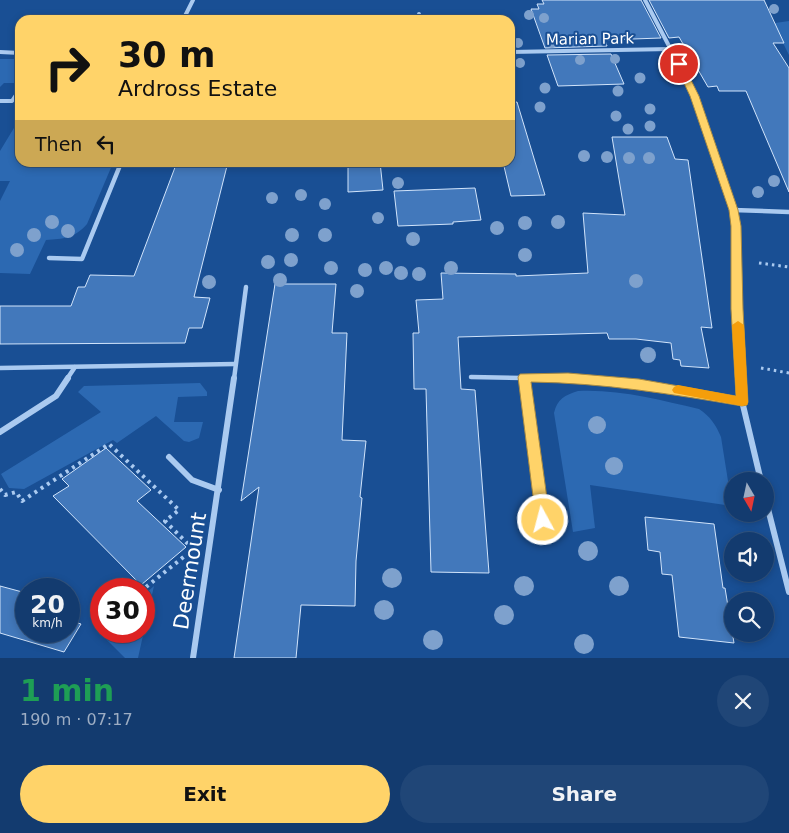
<!DOCTYPE html>
<html lang="en">
<head>
<meta charset="utf-8">
<style>
  :root { --surface:#133b6f; --page:#204677; --text:#f1f3f6; --muted:#9dadc3; --line:#325582; --accent:#ffd369 }
  body { margin:0; font-family:"DejaVu Sans",sans-serif; background:var(--page); color:var(--text); height:100vh; display:flex; flex-direction:column; font-size:19px; white-space:nowrap }
  * { box-sizing:border-box; margin:0 }
  p { font-size:16px; color:var(--muted) }
  .icon { flex:none; width:28px; height:28px; fill:none; stroke:currentColor; stroke-width:2; stroke-linecap:round; stroke-linejoin:round }
  .map { position:relative; height:658px; overflow:hidden }
  .panel { display:flex; flex-direction:column; background:var(--surface); flex:1 }
  .panel>* { flex:none }
  .banner { position:absolute; left:15px; top:15px; width:500px; height:152px; border-radius:15px; box-shadow:0 2px 8px #0003,0 0 0 1px var(--line); background:#ffd369; color:#111; overflow:hidden }
  .needle { width:32px; rotate:171deg }
  .tools { position:absolute; left:724px; top:472px; display:grid; gap:10px }
  .tools a { display:grid; place-items:center; width:50px; height:50px; border-radius:50%; background:var(--surface); box-shadow:0 2px 8px #0003,0 0 0 1px var(--line); font-size:25px }
  .speed { position:absolute; left:15px; top:578px; display:flex; gap:10px; font-size:25px; font-weight:700; text-align:center }
  .speed>* { display:grid; place-content:center; width:65px; height:65px; border-radius:50%; background:var(--surface); box-shadow:0 2px 8px #0003,0 0 0 1px var(--line); line-height:1 }
  .speed small { font-size:12px; font-weight:400 }
  .speed .limit { border:8px solid #d22; background:#fff; color:#111 }
  .pin { position:absolute; display:grid; place-items:center; width:42px; height:42px; color:#fff; margin:-21px; border:2px solid #fff; border-radius:50%; box-shadow:0 1px 5px #0007 }
  .me { position:absolute; width:55px; margin:-28px; rotate:353deg; stroke-linejoin:round; filter:drop-shadow(0 0 4px #0008) }
  .turn { display:flex; align-items:center; gap:18px; height:105px; padding:0 20px; font-size:22px }
  .turn .icon { width:65px; height:65px; stroke-width:2.5 }
  .turn b { display:block; font-size:35px; line-height:42px }
  .then { display:flex; align-items:center; height:48px; padding:0 20px; background:#0003; gap:10px; font-size:19px }
  .round { display:grid; place-items:center; flex:none; width:52px; height:52px; border-radius:26px; background:var(--page) }
  .headline { display:flex; align-items:center; justify-content:space-between; height:85px; padding:0 20px }
  h1 { font-size:30px; font-weight:700; line-height:38px; color:#1e9e55 }
  .button { display:flex; gap:10px; margin-top:auto; padding:10px 20px }
  .button a { flex:1; height:58px; border-radius:30px; background:var(--accent); color:#111; font-size:20px; font-weight:700; line-height:58px; text-align:center }
  .button a+a { background:var(--page); color:var(--text) }
  .map>svg:first-child { display:block }
</style>
</head>
<body>
<div class="map">
<svg width="789" height="658" viewBox="0 0 789 658">
  <rect width="100%" height="100%" fill="#194f94"/>
  <g fill="#2c69b2">
    <path d="M789 21V55L784 45 768 24Z"/>
    <path d="M0 59H20V83H4L0 87Z"/>
    <path d="M20 118V162L113 163 87 224C75 238 63 239 46 240L30 274 0 273V201L10 181H0V151Z"/>
    <path d="M200 383 207 392V396L178 397 174 422H203L199 438 189 442 184 441 156 416 117 443 113 440 24 489 9 488 1 474 101 412 78 392 84 386Z"/>
    <path d="M578 391C619 389 660 400 699 409 710 416 716 425 721 437L732 506 590 485 595 528 573 532 554 413C557 399 565 395 578 391Z"/>
    <path d="M154 586 138 658H125L94 627 101 621V631H144V595Z"/>
  </g>
  <g fill="#4278bb" stroke="#d1e4fb">
    <path d="M542 0H641L661 38 605 40 607 46 545 48 531 9H539L537 4H544Z"/>
    <path d="M649 0H764L784 43H773L789 68V192L746 91H719L717 86 708 87 679 37 669 38Z"/>
    <path d="M611 54 624 84 558 86 547 55Z"/>
    <path d="M517 102 545 195 511 196 503 162H510V103Z"/>
    <path d="M612 137H667L675 159 688 160 712 328 701 327 709 368 681 366 680 360 673 359 671 343 636 339H609L607 333 458 337 461 389 475 390 489 573 431 572 426 389H414L413 333H419L416 300 443 299 441 273 516 274V276L588 273 583 213 625 215Z"/>
    <path d="M177 162H228L194 297 210 298 202 328H189L185 343 0 344V306H71L78 287H85L90 275 134 276Z"/>
    <path d="M348 162H380L383 190 348 192Z"/>
    <path d="M475 188 481 220 453 222V224L398 226 394 191Z"/>
    <path d="M275 284H336L332 333H347L342 440 366 441 360 497 362 498 356 561 355 606 301 605 296 658H234L259 487 241 501Z"/>
    <path d="M106 448 151 490 137 501 186 547 141 585 53 496 69 486 62 479Z"/>
    <path d="M645 517 714 524 723 588H725L734 643 679 637 672 575 662 574 660 552 648 550Z"/>
    <path d="M0 586 26 593V631H69V620L81 624 64 652 0 633Z"/>
  </g>
  <g fill="none" stroke-linecap="round" stroke-linejoin="round">
    <g stroke="#aacaf0" stroke-width="3" stroke-dasharray="2.5 4" stroke-linecap="butt">
      <path d="M759 263 789 267"/>
      <path d="M761 368 789 373"/>
    </g>
    <g stroke="#aacaf0" stroke-width="4" stroke-dasharray="3 4.5" stroke-linecap="butt">
      <path d="M0 489 5 495 16 492 22 501 109 444 179 510 165 521 188 544"/>
      <path d="M146 587 186 555"/>
    </g>
    <g stroke="#aacaf0" stroke-width="4">
      <path d="M645 0 695 96 718 165"/>
      <path d="M419 14 420 20"/>
      <path d="M183 20 193 0"/>
      <path d="M0 52 20 53"/>
      <path d="M510 52 671 49"/>
      <path d="M0 101H12L20 89"/>
      <path d="M121 165 122 162"/>
    </g>
    <g stroke="#aacaf0" stroke-width="4.5">
      <path d="M717 163 736 225 737 309 741 379"/>
      <path d="M733 210 789 212"/>
      <path d="M49 258 82 259 121 163"/>
      <path d="M0 368 235 364"/>
      <path d="M471 377 579 379"/>
      <path d="M524 377V379"/>
      <path d="M67 379 75 367"/>
      <path d="M234 379 246 287"/>
    </g>
    <g stroke="#aacaf0" stroke-width="6">
      <path d="M524 378 543 520"/>
      <path d="M533 378C604 378 672 389 742 401"/>
      <path d="M741 378 742 401 761 481"/>
      <path d="M0 432 56 396 68 378"/>
      <path d="M169 457 192 480 219 490"/>
      <path d="M765 497 789 592"/>
      <path d="M193 658 234 378"/>
    </g>
  </g>
  <g fill="#7ea1cd">
    <circle cx="774" cy="9" r="5"/>
    <circle cx="529" cy="15" r="5"/>
    <circle cx="544" cy="18" r="5"/>
    <circle cx="518" cy="43" r="5"/>
    <circle cx="552" cy="43" r="5"/>
    <circle cx="615" cy="59" r="5"/>
    <circle cx="580" cy="60" r="5"/>
    <circle cx="520" cy="63" r="5"/>
    <circle cx="640" cy="78" r="5.5"/>
    <circle cx="545" cy="88" r="5.5"/>
    <circle cx="618" cy="91" r="5.5"/>
    <circle cx="540" cy="107" r="5.5"/>
    <circle cx="650" cy="109" r="5.5"/>
    <circle cx="616" cy="116" r="5.5"/>
    <circle cx="650" cy="126" r="5.5"/>
    <circle cx="628" cy="129" r="5.5"/>
    <circle cx="584" cy="156" r="6"/>
    <circle cx="607" cy="157" r="6"/>
    <circle cx="629" cy="158" r="6"/>
    <circle cx="649" cy="158" r="6"/>
    <circle cx="774" cy="181" r="6"/>
    <circle cx="398" cy="183" r="6"/>
    <circle cx="758" cy="192" r="6"/>
    <circle cx="301" cy="195" r="6"/>
    <circle cx="272" cy="198" r="6"/>
    <circle cx="325" cy="204" r="6"/>
    <circle cx="378" cy="218" r="6"/>
    <circle cx="52" cy="222" r="7"/>
    <circle cx="558" cy="222" r="7"/>
    <circle cx="525" cy="223" r="7"/>
    <circle cx="497" cy="228" r="7"/>
    <circle cx="68" cy="231" r="7"/>
    <circle cx="34" cy="235" r="7"/>
    <circle cx="292" cy="235" r="7"/>
    <circle cx="325" cy="235" r="7"/>
    <circle cx="413" cy="239" r="7"/>
    <circle cx="17" cy="250" r="7"/>
    <circle cx="525" cy="255" r="7"/>
    <circle cx="291" cy="260" r="7"/>
    <circle cx="268" cy="262" r="7"/>
    <circle cx="331" cy="268" r="7"/>
    <circle cx="386" cy="268" r="7"/>
    <circle cx="451" cy="268" r="7"/>
    <circle cx="365" cy="270" r="7"/>
    <circle cx="401" cy="273" r="7"/>
    <circle cx="419" cy="274" r="7"/>
    <circle cx="280" cy="280" r="7"/>
    <circle cx="636" cy="281" r="7"/>
    <circle cx="209" cy="282" r="7"/>
    <circle cx="357" cy="291" r="7"/>
    <circle cx="648" cy="355" r="8"/>
    <circle cx="597" cy="425" r="9"/>
    <circle cx="614" cy="466" r="9"/>
    <circle cx="588" cy="551" r="10"/>
    <circle cx="392" cy="578" r="10"/>
    <circle cx="524" cy="586" r="10"/>
    <circle cx="619" cy="586" r="10"/>
    <circle cx="384" cy="610" r="10"/>
    <circle cx="504" cy="615" r="10"/>
    <circle cx="433" cy="640" r="10"/>
    <circle cx="584" cy="644" r="10"/>
  </g>
  <path fill="#ffd369" stroke="#a68944" d="M676 62 683 64 699 96 738 210 741 226 743 309 748 402 747 405 742 406C671 394 603 383 531 382L550 520 548 524 543 526 538 524 536 520 518 377 520 374 568 373 639 379 736 396 731 309V226L729 210 690 96 675 64Z"/>
  <path fill="#f59e0b" d="M738 321 744 325 748 402 747 405 742 406 674 393 672 390 674 387 678 385 736 396 732 325Z"/>
  <g text-anchor="middle" dominant-baseline="central" stroke-width="4" stroke-linejoin="round" paint-order="stroke">
    <g font-size="15" fill="#fff" stroke="#194f94">
      <text transform="translate(590 39) rotate(-1)">Marian Park</text>
    </g>
    <g font-size="21" fill="#fff" stroke="#194f94">
      <text transform="translate(190 571) rotate(-81)">Deermount</text>
    </g>
  </g>
</svg>
<div class="tools">
<a><svg class="needle" viewBox="-14 -14 28 28"><path d="M0-13l5 13h-10z" fill="#e53935"/><path d="M0 13l5-13h-10z" fill="#9dadc3"/></svg></a>
<a><svg class="icon" aria-label="sound" viewBox="0 0 24 24"><path d="M4 9h4l5-4v14l-5-4H4zM17 9q2 3 0 6"/></svg></a>
<a><svg class="icon" aria-label="search" viewBox="0 0 24 24"><circle cx="10" cy="10" r="6"/><path d="M15 15l6 6"/></svg></a>
</div>
<div class="speed"><div>20<small>km/h</small></div><div class="limit">30</div></div>
<div class="pin" style="left:679px;top:64px;background:#d93025"><svg class="icon" aria-label="arrive" viewBox="0 0 24 24"><path d="M6 21V4h12l-3 4 3 4H6"/></svg></div>
<svg class="me" style="left:543px;top:520px" viewBox="-20 -20 40 40"><circle r="17" fill="#ffd369" stroke="#fff" stroke-width="3"/><path d="M0-11L8 9 0 5-8 9z" fill="#fff"/></svg>
<div class="banner">
<div class="turn"><svg class="icon" aria-label="right" viewBox="0 0 24 24"><path d="M7 20v-9h11M14 6l5 5-5 5"/></svg><div><b>30 m</b>Ardross Estate</div></div>
<div class="then">Then<svg class="icon" aria-label="left" viewBox="0 0 24 24"><path d="M17 20v-9H6M10 6l-5 5 5 5"/></svg></div>
</div>
</div>
<section class="panel">
<div class="headline"><div><h1>1 min</h1><p>190 m · 07:17</p></div><a class="round"><svg class="icon" aria-label="close" viewBox="0 0 24 24"><path d="M6 6l12 12M18 6L6 18"/></svg></a></div>
<div class="button"><a>Exit</a><a>Share</a></div>
</section>
</body>
</html>
